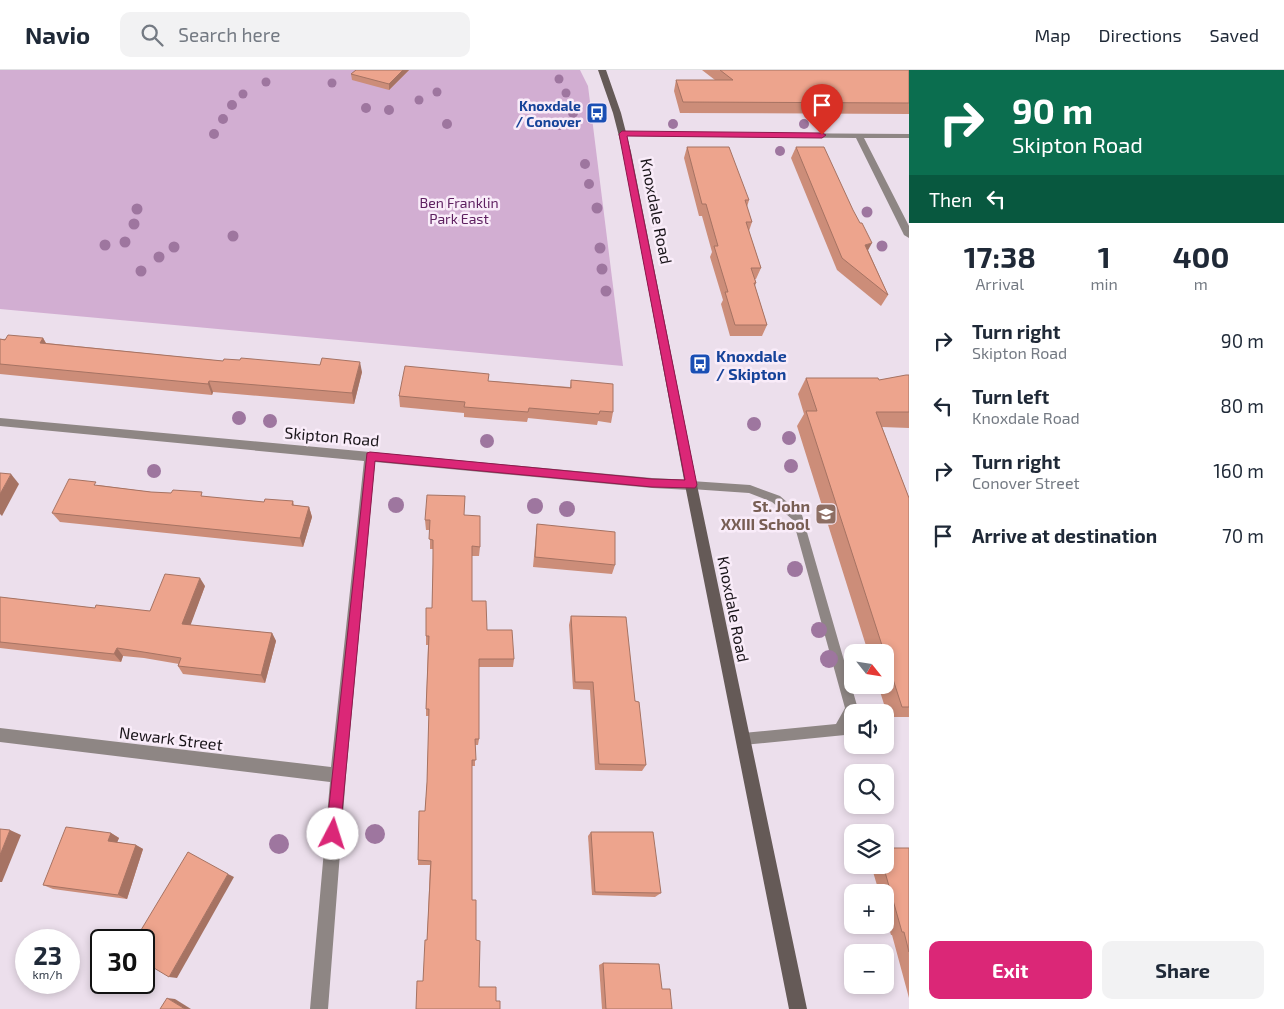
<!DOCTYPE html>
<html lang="en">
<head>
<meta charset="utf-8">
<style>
  :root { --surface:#fff; --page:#f2f2f3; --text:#1f2937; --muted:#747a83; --line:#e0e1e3; --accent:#db2777 }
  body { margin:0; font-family:"Exo 2",sans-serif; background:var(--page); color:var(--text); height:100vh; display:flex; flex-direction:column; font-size:19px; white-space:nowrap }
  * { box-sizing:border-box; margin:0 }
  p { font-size:16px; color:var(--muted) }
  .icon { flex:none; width:28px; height:28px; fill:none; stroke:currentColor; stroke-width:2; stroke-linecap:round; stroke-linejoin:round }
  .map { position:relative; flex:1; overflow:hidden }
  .sheet { display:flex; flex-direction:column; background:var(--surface); width:375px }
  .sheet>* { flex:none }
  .banner { background:#0b6e4f; color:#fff; overflow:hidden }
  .needle { width:32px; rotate:120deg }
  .tools { position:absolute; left:844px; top:574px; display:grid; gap:10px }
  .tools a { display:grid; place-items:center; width:50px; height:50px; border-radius:10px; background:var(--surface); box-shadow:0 2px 8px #0003; font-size:25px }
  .speed { position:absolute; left:15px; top:859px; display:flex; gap:10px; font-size:25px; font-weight:700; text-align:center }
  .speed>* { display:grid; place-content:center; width:65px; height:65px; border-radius:50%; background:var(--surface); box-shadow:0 2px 8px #0003; line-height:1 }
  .speed small { font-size:12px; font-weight:400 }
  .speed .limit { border:2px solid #111; border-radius:8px; background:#fff; color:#111 }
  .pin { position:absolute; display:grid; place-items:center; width:42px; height:42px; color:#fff; margin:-51px -21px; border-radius:50% 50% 50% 0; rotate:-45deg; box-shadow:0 0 5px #0007 }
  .pin .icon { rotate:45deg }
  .me { position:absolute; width:55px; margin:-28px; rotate:5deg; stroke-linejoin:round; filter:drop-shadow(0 0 4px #0008) }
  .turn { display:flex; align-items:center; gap:18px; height:105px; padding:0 20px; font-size:22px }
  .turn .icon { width:65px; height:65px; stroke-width:2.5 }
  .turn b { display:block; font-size:35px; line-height:42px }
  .then { display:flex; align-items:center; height:48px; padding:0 20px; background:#0003; gap:10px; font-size:19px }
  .eta { display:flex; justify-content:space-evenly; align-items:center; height:85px; text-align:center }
  .eta b { font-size:30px; font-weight:700; line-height:35px }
  .action { display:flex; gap:10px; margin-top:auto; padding:10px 20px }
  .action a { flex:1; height:58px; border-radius:10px; background:var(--accent); color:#fff; font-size:20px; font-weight:700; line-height:58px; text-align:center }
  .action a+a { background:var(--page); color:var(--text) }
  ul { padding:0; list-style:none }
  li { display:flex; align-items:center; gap:15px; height:65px; padding:0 20px }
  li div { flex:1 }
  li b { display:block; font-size:19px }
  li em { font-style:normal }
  header { display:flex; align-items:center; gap:30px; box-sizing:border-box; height:70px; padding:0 25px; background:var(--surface); border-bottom:1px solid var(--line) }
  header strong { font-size:24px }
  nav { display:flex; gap:28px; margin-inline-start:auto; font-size:18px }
  .search { width:350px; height:45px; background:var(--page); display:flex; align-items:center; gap:12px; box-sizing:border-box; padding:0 18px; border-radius:10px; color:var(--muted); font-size:19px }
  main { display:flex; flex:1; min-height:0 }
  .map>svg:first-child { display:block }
</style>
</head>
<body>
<header>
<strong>Navio</strong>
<div class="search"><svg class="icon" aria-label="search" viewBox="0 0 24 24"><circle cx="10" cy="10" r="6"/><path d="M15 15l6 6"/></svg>Search here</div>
<nav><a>Map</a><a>Directions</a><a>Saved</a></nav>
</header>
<main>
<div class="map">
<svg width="909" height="939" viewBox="0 0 909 939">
  <rect width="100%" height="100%" fill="#ecdfec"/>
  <path fill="#d2aed2" d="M0 0H580L588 16 623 296 0 239Z"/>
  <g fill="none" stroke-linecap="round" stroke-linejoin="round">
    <path fill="#8e8684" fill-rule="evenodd" d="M691 411 750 415 780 426 802 445 858 639 857 642H852V651L845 665 743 675 738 674 736 669 738 664 743 663 836 654 845 638 793 450 772 432 749 423 691 419 686 415Z"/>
    <g fill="#8e8684" fill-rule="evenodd">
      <path d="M619 62 909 64V68H864L909 156V168L904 165 856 68 622 66H619Z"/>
      <path d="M0 348 652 408 691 410 695 412 697 415 695 418 691 420 652 418 375 392 346 705 328 939H310L330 712 0 672V658L331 697 364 391 0 356Z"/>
    </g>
    <path fill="#655a57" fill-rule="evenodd" d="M598 0H606L621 43 631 82 697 415 807 939H789L685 415 623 82 613 43Z"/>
  </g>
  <g fill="#9e769f">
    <circle cx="559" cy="9" r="4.5"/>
    <circle cx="266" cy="12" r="4.5"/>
    <circle cx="332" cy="13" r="4.5"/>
    <circle cx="437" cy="22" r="4.5"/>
    <circle cx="566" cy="23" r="4.5"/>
    <circle cx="243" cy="24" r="4.5"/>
    <circle cx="419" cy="30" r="4.5"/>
    <circle cx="232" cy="35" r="5"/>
    <circle cx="366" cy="38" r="5"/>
    <circle cx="389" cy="40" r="5"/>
    <circle cx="573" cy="43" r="5"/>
    <circle cx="223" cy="49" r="5"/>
    <circle cx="447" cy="54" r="5"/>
    <circle cx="673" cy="54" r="5"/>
    <circle cx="804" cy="54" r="5"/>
    <circle cx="560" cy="55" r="5"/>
    <circle cx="214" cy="64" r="5"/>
    <circle cx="780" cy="81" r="5"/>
    <circle cx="585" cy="94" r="5"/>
    <circle cx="589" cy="114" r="5"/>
    <circle cx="597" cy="138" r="5.5"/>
    <circle cx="137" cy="139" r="5.5"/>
    <circle cx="867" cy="142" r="5.5"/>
    <circle cx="134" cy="154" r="5.5"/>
    <circle cx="233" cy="166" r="5.5"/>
    <circle cx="125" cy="172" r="5.5"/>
    <circle cx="105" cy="175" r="5.5"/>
    <circle cx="882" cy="176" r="5.5"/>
    <circle cx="174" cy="177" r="5.5"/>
    <circle cx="600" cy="178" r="5.5"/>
    <circle cx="159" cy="187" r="5.5"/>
    <circle cx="602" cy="199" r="5.5"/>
    <circle cx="141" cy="201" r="5.5"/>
    <circle cx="606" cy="221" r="5.5"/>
    <circle cx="239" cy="348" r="7"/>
    <circle cx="270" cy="351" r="7"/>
    <circle cx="754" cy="354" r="7"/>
    <circle cx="789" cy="368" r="7"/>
    <circle cx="487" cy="371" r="7"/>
    <circle cx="791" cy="396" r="7"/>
    <circle cx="154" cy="401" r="7"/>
    <circle cx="396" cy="435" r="8"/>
    <circle cx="535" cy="436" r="8"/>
    <circle cx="567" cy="439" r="8"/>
    <circle cx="795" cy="499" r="8"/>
    <circle cx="819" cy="560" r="8"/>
    <circle cx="829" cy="589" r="9"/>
    <circle cx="375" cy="764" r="10"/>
    <circle cx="279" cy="774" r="10"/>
  </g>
  <g fill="#cc8d79">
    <path d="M356 0H409L389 20 352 10 351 4Z"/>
    <path d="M702 0H909V44L680 43 674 21 676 10H715Z"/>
    <path d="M687 77 749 130 747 137 752 152 749 161 761 198 756 209H755L756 213 755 216 767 255 762 266H730L721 234 723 230 710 187 712 182 702 146H699L684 88Z"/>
    <path d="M796 77 868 180 888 225 881 236 837 200 791 88Z"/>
    <path d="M43 268 46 273 223 291 362 302 354 334 213 322 212 325 0 304V269Z"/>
    <path d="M909 305V358L882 357 909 428V647H888L878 615H885V582H868L797 356 804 344 798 324 806 308 879 310Z"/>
    <path d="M571 310 613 342 611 353 598 351 597 355 528 348 527 352 464 347V343L400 337 399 326 489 311 570 317Z"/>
    <path d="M98 415 151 422 264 432 293 431 294 435 309 437 312 447 303 477 60 452 52 443Z"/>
    <path d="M464 445 480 477 479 486H472V531L487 560 514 589 513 597H479V669L478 675H475V696H472V830L479 917 496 931 500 939 423 911 427 870 430 795H418V790L425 741 427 712 429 646H426V639L428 575H426V566L432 538 433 479H430V460H426L425 450Z"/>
    <path d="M537 454 615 495 612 504 533 497 536 464Z"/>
    <path d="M205 516 190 555 272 563 276 571 265 613 183 604 178 596 179 594 144 588 123 586 121 592 0 578V527L95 538 150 541Z"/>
    <path d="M571 546 635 631 646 695 642 701 595 700 590 620 573 619 569 555Z"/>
    <path d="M591 762 661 823 655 827 592 825 588 766Z"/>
    <path d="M111 763 119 768 117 772 136 775 143 779 127 829 53 819 43 815Z"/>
    <path d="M909 778V928L892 865H891L885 845V822H879L871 795H885Z"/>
    <path d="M603 893 662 919 672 939H602L599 895Z"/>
  </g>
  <g fill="#a67363">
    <path d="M403 0H409L389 20V14Z"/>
    <path d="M872 173 866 184 865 175Z"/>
    <path d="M43 268 49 279 40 273Z"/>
    <path d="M360 292 362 302 354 334 352 323Z"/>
    <path d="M209 311 213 322 212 325 208 314Z"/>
    <path d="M11 404 19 414 2 446 0 444V424Z"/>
    <path d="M309 437 312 447 303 477 300 468Z"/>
    <path d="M200 508 205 516 188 562 182 554Z"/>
    <path d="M272 563 276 571 265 613 261 605Z"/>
    <path d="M117 578 123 586 121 592 114 584Z"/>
    <path d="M10 760 21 765 2 812H0V785Z"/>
    <path d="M111 763 119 768 116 775 108 771Z"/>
    <path d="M136 775 143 779 127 829 118 825Z"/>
    <path d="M228 804 234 807 177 908 169 907Z"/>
    <path d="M167 928 175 929 191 939H185Z"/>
  </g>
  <g fill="#eda48d" stroke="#a67363">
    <path d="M356 0H403L389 14 351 4Z"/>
    <path d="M720 0H909V33L683 32 676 10H733Z"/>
    <path d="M687 77H729L749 130H745L752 152H746L761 198H751L756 213H754L767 255H735L725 222H728L714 176H718L706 134H702Z"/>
    <path d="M796 77H824L853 140 860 153H862L872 173 865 175 888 225 842 188Z"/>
    <path d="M8 265 43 268 40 273 223 291 224 289 240 290 241 288 320 295 322 288 360 292 352 323 209 311 208 314 0 294V269L5 270Z"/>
    <path d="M405 296 489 304 488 311 571 318V310L613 314V342L600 341 599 344 529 338 528 342 464 337 465 332 399 326Z"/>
    <path d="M906 305H909V342H876L909 428V637H902L806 341H817L806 308H878L879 310Z"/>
    <path d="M0 403 11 404 0 424Z"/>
    <path d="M69 409 96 412 94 415 151 422 171 423 173 420 202 422 201 426 264 432 265 429 293 431 292 435 309 437 300 468 52 443Z"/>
    <path d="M427 425 465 426 464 445 480 446V477L472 476V531H486L487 560H512L514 589H479V669H475L476 690H472V830H476V870L480 871 479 917H496V931H500V939H416L417 911H423L425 870H427L431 791 418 790 419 741H425L427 712 429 639H426L429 566H426V538H432L433 494V470L429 469 430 450H425Z"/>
    <path d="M537 454 615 462V495L535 487Z"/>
    <path d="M165 504 200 508 182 554 272 563 261 605 178 596 181 588 137 581 117 578 114 584 0 572V527L95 538 96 535 150 541Z"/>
    <path d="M571 546 626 547 635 631 639 632 646 695 599 694 593 612H575Z"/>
    <path d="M66 757 111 763 108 771 136 775 118 825 43 815Z"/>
    <path d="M0 759 10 760 0 785Z"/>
    <path d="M591 762H653L661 823 595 822Z"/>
    <path d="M885 778H909V882L904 862H902L883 795H885Z"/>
    <path d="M188 782 228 804 169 907 144 892V870H135Z"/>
    <path d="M603 893 659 894 662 919H670L672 939H606Z"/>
    <path d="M167 928 185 939H160Z"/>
  </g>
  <path fill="#db2777" stroke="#8e194d" d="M622 61 822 63 826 65 822 68 627 66 697 415 695 418 652 417 375 391 340 764 338 769 333 771 328 769 326 764 367 383 370 382 652 409 685 410 619 64Z"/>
  <defs>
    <g id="bus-square" transform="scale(1.125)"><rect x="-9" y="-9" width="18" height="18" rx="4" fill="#1a4fb4" stroke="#f9ecf9"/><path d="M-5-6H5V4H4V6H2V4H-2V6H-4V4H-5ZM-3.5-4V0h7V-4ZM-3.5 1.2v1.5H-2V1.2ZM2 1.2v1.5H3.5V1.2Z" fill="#fff"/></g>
    <g id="school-square" transform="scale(1.125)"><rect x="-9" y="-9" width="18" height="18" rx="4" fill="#8d6e63" stroke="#f9ecf9"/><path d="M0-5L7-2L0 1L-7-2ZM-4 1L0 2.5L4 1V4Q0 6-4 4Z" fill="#fff"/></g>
  </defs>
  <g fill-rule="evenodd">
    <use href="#bus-square" x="597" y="43"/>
    <use href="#bus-square" x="700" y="294"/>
    <use href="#school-square" x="826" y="444"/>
  </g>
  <g text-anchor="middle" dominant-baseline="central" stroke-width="5" stroke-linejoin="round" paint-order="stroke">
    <g font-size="14" font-weight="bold" fill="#164399" stroke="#f9ecf9" text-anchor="end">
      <text x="581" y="35">Knoxdale<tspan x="581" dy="16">/ Conover</tspan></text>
    </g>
    <g font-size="14" fill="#5e2060" stroke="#f9ecf9">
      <text x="459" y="132">Ben Franklin<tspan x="459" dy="16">Park East</tspan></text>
    </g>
    <g font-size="16" fill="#191419" stroke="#f9ecf9">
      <text transform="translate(657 141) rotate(79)">Knoxdale Road</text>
      <text transform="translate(332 366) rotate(5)">Skipton Road</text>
      <text transform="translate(734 539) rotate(79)">Knoxdale Road</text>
      <text transform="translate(171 668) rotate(7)">Newark Street</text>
    </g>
    <g font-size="16" font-weight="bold" fill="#164399" stroke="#f9ecf9" text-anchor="start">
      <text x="716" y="285">Knoxdale<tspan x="716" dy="18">/ Skipton</tspan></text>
    </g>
    <g font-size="16" font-weight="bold" fill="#785e54" stroke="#f9ecf9" text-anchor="end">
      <text x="810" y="435">St. John<tspan x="810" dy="18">XXIII School</tspan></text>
    </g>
  </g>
</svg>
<div class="tools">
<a><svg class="needle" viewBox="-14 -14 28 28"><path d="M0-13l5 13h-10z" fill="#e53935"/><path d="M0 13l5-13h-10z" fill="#747a83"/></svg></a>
<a><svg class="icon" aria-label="sound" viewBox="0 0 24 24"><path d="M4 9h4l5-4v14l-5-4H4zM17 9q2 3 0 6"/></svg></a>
<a><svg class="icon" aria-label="search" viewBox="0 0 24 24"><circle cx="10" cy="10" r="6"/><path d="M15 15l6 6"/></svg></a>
<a><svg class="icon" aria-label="layers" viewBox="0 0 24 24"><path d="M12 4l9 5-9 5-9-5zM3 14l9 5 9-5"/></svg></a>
<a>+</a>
<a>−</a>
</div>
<div class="speed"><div>23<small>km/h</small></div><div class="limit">30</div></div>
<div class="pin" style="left:822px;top:65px;background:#d93025"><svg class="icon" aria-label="arrive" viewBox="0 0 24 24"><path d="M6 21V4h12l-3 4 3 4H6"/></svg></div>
<svg class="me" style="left:333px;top:764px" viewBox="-20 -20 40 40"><circle r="19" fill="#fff"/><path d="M0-13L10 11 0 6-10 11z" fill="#db2777"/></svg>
</div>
<section class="sheet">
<div class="banner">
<div class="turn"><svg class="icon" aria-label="right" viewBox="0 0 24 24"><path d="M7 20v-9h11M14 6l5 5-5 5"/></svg><div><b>90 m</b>Skipton Road</div></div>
<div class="then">Then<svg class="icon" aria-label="left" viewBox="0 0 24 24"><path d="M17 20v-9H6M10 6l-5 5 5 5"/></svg></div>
</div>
<div class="eta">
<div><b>17:38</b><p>Arrival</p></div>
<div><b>1</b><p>min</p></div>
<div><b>400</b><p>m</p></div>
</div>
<ul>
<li><svg class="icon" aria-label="right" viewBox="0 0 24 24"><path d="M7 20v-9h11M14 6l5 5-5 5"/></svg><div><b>Turn right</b><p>Skipton Road</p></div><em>90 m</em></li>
<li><svg class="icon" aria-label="left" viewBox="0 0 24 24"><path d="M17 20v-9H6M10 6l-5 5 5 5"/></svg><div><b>Turn left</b><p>Knoxdale Road</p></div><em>80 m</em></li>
<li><svg class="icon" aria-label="right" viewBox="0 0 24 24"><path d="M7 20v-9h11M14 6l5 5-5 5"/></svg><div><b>Turn right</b><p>Conover Street</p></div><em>160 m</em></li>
<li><svg class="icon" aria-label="arrive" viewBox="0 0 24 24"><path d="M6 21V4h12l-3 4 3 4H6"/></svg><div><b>Arrive at destination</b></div><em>70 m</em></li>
</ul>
<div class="action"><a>Exit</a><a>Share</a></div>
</section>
</main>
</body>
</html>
